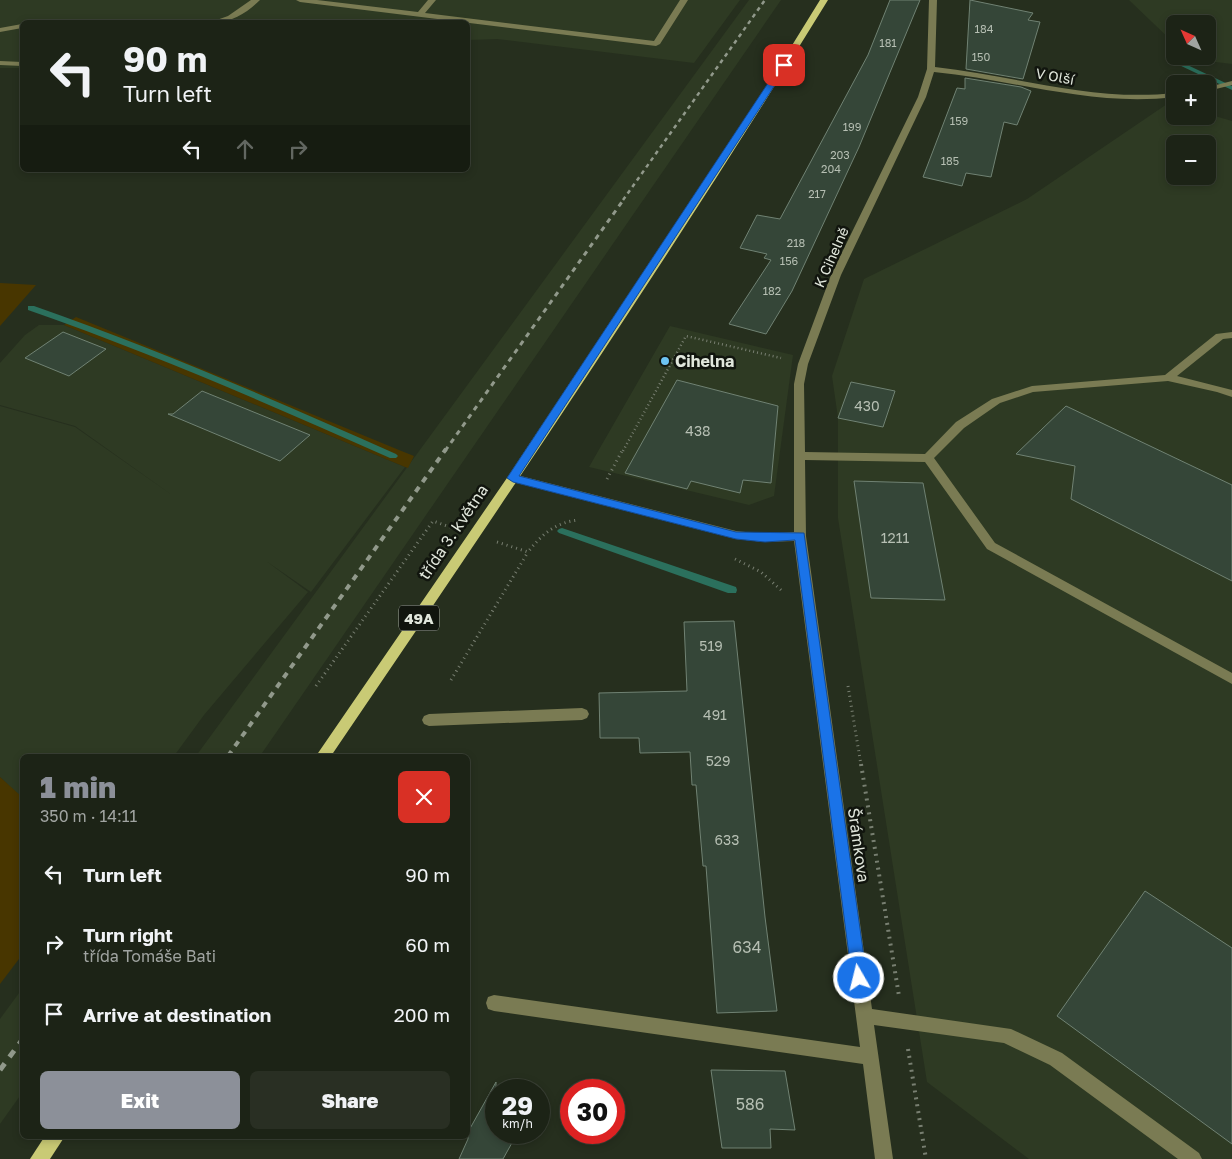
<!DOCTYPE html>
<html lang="en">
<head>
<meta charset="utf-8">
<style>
  :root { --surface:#1c2316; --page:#292f23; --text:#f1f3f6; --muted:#a0a4a1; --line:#3a4035; --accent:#8c9099 }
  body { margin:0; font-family:"Golos Text",sans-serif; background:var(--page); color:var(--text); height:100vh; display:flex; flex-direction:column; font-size:19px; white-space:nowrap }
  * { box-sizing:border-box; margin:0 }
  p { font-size:16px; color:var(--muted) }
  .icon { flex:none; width:28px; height:28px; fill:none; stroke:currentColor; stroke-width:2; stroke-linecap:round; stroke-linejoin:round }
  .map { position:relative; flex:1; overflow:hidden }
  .side { position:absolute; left:20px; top:754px; width:450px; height:385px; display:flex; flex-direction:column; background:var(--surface); border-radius:8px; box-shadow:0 2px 8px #0003,0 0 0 1px var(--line) }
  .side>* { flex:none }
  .hud { position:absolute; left:20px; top:20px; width:450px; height:152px; border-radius:8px; box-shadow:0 2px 8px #0003,0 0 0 1px var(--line); background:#1c2316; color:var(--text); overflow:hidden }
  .needle { width:32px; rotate:315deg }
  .buttons { position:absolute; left:1166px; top:15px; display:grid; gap:10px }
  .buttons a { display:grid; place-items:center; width:50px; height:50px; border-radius:8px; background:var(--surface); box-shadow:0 2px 8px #0003,0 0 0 1px var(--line); font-size:25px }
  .speed { position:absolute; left:485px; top:1079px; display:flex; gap:10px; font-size:25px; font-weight:700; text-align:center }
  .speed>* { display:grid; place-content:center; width:65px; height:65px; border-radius:50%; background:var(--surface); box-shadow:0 2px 8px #0003,0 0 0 1px var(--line); line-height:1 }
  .speed small { font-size:12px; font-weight:400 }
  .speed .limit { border:8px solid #d22; background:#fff; color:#111 }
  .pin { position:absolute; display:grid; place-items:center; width:42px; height:42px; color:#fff; margin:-21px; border-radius:10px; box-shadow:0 2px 8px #0006 }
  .me { position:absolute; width:55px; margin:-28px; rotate:352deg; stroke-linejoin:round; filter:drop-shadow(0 0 4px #0008) }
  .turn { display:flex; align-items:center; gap:18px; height:105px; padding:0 20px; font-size:22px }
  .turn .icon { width:65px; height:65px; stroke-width:2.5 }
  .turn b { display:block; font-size:35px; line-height:42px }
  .lanes { display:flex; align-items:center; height:48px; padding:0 20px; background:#0003; justify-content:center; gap:25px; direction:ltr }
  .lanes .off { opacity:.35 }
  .round { display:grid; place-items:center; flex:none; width:52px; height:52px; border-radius:8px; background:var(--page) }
  .head { display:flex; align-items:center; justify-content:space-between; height:85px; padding:0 20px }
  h1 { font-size:30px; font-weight:800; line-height:38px; color:var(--accent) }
  .action { display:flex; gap:10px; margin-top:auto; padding:10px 20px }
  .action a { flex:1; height:58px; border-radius:8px; background:var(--accent); color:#fff; font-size:20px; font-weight:800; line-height:58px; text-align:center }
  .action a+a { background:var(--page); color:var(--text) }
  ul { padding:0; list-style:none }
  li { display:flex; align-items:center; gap:15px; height:70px; padding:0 20px }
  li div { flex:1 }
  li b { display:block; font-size:19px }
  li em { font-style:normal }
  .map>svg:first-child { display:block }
</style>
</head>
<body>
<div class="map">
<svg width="1232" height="1159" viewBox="0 0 1232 1159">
  <rect width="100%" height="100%" fill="#262f1e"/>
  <g fill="#2e3a23" fill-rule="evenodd">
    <path d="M0 0H740L694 63 497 39 468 40V22H22V68H0Z"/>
    <path d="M749 0H781L260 756H196Z"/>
    <path d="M1129 0H1232V64L1191 59 1188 56H1208V24H1175V44Z"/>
    <path d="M1170 102 1175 103V116H1208V114L1232 121V1159H1029L927 1082 838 518V418L832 376 864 279 1027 199ZM1175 144H1208V176H1175Z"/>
    <path d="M39 325H64L405 467 311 592 266 561 308 592 204 715 174 756H22V798L0 777V406L75 427 172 495 75 426 0 405V363L25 335Z"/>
    <path d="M670 326 793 355 774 496 749 505 589 467Z"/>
    <path d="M22 989V1093L0 1124V1019Z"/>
  </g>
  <g fill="#483600">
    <path d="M0 283 36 285 0 326Z"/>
    <path d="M76 317 399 450 414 456 408 468 405 467 64 325Z"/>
    <path d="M0 777 22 797V955L0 984Z"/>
  </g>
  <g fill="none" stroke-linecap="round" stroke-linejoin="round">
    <g fill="#2b705d" fill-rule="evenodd">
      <path d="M1177 62H1181L1232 86V90L1177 64Z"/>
      <path d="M28 306H34C157 349 277 401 396 454L398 456 396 458H390C271 405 152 353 28 310Z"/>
      <path d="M562 528 736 587 737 590 736 593H728L559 533 557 531 559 529Z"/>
    </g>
  </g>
  <g fill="#354638" stroke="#708273">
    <path d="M890 0H920L859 147 792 291 766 334 729 324 771 260 764 258 767 254 740 248 757 215 780 219 868 55Z"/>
    <path d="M970 0 1033 13 1028 20 1040 22 1023 79 966 69Z"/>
    <path d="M965 78 1021 87 1031 91 1017 125 1004 122 991 177 966 173 962 186 923 177 957 88 965 89Z"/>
    <path d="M63 332 106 349 69 376 25 358Z"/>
    <path d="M677 380 778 406 771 483 743 480 740 493 691 481 687 489 625 473Z"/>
    <path d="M851 382 895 391 883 427 838 418Z"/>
    <path d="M202 391 310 435 280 461 168 414H173Z"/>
    <path d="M1066 406 1232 485V581L1071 499 1075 466 1016 454Z"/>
    <path d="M854 481 923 483 945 600 871 598Z"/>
    <path d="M734 621 765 917 777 1011 717 1013 706 866H703L696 785H692L690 752 640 753 639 738H600L599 693 687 691 684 622Z"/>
    <path d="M1145 891 1232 948V1144L1057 1016Z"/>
    <path d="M711 1070 785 1071 795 1130 770 1129 771 1148H722Z"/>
    <path d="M496 1082V1132H518L503 1159H459L468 1139V1132Z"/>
  </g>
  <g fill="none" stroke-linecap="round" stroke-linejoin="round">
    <path stroke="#787f71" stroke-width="2.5" stroke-dasharray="1 3" stroke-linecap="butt" d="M623 451 686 336 781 358"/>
    <g stroke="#787f71" stroke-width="3" stroke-dasharray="1 4" stroke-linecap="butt">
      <path d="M607 479 623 449"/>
      <path d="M497 542 528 552C542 534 556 522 579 520"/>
      <path d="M735 559 761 572 781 590"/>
      <path d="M451 680 528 552"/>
      <path d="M316 686 433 521 450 527"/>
      <path d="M848 686 861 765"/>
    </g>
    <g stroke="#787f71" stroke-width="4" stroke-dasharray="2 5" stroke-linecap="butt">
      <path d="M861 764 899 996"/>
      <path d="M908 1049 926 1159"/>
    </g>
    <g fill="#7a7b53" fill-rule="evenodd">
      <path d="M251 0H260C247 13 230 24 211 22L228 16Z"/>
      <path d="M296 0H317L418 12 428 0H436L425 13 654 41 680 0H688L660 44 656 46 300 2Z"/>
      <path d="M929 0H937L935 67C1017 76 1092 102 1175 93V97C1092 107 1016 80 934 72L926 97 841 275 808 364 804 384 805 452 925 454 956 422 992 399 1032 386 1165 375 1216 334 1232 332V338L1223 339 1177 376 1232 390V397L1217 392 1168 381 1033 392 1000 403 964 428 934 458 995 543 1232 673V684L987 549 925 462 805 460 806 536 872 1009 1011 1029 1062 1053 1199 1153 1202 1159H1178L1050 1065 1004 1043 874 1025 893 1159H875L863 1064 494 1011 488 1009 486 1003 488 997 494 995 860 1047 794 541 765 542 736 539 513 482 507 478 513 474 736 531 765 534 794 532V384L798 364 831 275 918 97 927 69Z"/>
      <path d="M22 24V28L0 32V28Z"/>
      <path d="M0 61 22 62V66L0 65Z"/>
      <path d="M1232 81V85L1208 91V87Z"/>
      <path d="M582 708 587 710 589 714 587 718 582 720 429 726 424 724 422 720 424 716 429 714Z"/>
    </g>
    <g fill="#c9ca75" fill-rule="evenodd">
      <path d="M820 0H828C670 257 500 507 331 756H316L509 475 770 81Z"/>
      <path d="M45 1136H65L50 1159H30Z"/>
    </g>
    <path stroke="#91998b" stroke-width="2.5" stroke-dasharray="4 4" stroke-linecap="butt" d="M623 200 765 0"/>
    <path stroke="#91998b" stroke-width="3" stroke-dasharray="5 5" stroke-linecap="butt" d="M445 451 624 199"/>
    <path stroke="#91998b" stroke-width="4" stroke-dasharray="6 6" stroke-linecap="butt" d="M228 756 446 449"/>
    <path stroke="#91998b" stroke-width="5" stroke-dasharray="8 8" stroke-linecap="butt" d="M0 1070 22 1040"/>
  </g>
  <path fill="#1a73e8" stroke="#114b97" d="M784 63 788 65 519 476 736 532 804 533 867 978 864 983 859 985 854 983 852 978 795 540 765 542 736 539 513 482 507 478 780 65Z"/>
  <circle fill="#6cc3f2" stroke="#11150e" stroke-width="2" cx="665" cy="361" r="5"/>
  <g text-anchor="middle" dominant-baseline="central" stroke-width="5" stroke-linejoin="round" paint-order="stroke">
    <g font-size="11" fill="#b6bfb3">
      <text x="984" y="28">184</text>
      <text x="888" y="42">181</text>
      <text x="981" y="56">150</text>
      <text x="959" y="120">159</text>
      <text x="852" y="126">199</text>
      <text x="840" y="154">203</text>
      <text x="950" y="160">185</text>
      <text x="831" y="168">204</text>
      <text x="817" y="193">217</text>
      <text x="796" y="242">218</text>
      <text x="789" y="260">156</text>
      <text x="772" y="290">182</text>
    </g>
    <g font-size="14" fill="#e1e7dc" stroke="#11150e">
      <text transform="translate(1055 76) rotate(10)">V Olší</text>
      <text transform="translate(831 257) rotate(-66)">K Cihelně</text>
    </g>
    <g font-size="14" fill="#b6bfb3">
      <text x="867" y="405">430</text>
      <text x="698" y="430">438</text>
      <text x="895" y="537">1211</text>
      <text x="711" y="645">519</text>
      <text x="715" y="714">491</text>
      <text x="718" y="760">529</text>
      <text x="727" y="839">633</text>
    </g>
    <rect fill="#11150e" stroke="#a3a89e" stroke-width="1" x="399" y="605.5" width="40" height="25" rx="4"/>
    <g font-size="15" font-weight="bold" fill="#e1e7dc">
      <text x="419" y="618">49A</text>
    </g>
    <g font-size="16" font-weight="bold" fill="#e1e7dc" stroke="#11150e" text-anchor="start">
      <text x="675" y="361">Cihelna</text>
    </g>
    <g font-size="16" fill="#e1e7dc" stroke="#11150e">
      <text transform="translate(453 532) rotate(-56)">třída 3. května</text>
      <text transform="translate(859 845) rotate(82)">Šrámkova</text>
    </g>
    <g font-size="16" fill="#b6bfb3">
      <text x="747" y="947">634</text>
      <text x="750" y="1104">586</text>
    </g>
  </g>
</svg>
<div class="buttons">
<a><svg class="needle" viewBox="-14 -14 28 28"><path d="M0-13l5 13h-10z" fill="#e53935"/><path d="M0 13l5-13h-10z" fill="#a0a4a1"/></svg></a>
<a>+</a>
<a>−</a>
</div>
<div class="speed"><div>29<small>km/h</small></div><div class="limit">30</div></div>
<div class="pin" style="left:784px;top:65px;background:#d93025"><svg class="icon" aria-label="arrive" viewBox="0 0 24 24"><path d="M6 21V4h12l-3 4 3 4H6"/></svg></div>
<svg class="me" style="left:859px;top:978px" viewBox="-20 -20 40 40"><circle r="17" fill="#1a73e8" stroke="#fff" stroke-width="3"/><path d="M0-11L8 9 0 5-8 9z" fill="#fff"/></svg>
<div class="hud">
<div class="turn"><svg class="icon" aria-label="left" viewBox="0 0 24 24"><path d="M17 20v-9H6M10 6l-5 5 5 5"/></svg><div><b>90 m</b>Turn left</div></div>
<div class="lanes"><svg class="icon" aria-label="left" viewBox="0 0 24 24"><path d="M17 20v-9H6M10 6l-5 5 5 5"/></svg><svg class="icon off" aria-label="ahead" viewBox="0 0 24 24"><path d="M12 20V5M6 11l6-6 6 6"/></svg><svg class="icon off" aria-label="right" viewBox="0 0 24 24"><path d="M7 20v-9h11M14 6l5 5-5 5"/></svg></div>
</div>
<section class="side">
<div class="head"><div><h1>1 min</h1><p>350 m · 14:11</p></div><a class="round" style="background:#d93025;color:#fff"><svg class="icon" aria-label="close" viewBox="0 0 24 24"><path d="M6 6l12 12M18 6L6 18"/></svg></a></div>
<ul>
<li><svg class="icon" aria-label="left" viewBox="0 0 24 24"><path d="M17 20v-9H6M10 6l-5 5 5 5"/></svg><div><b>Turn left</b></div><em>90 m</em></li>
<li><svg class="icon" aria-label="right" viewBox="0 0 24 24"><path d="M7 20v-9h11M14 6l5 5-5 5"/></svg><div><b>Turn right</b><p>třída Tomáše Bati</p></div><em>60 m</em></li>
<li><svg class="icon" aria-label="arrive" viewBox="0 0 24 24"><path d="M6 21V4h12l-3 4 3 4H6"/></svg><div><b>Arrive at destination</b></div><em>200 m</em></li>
</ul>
<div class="action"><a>Exit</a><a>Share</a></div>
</section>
</div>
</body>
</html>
